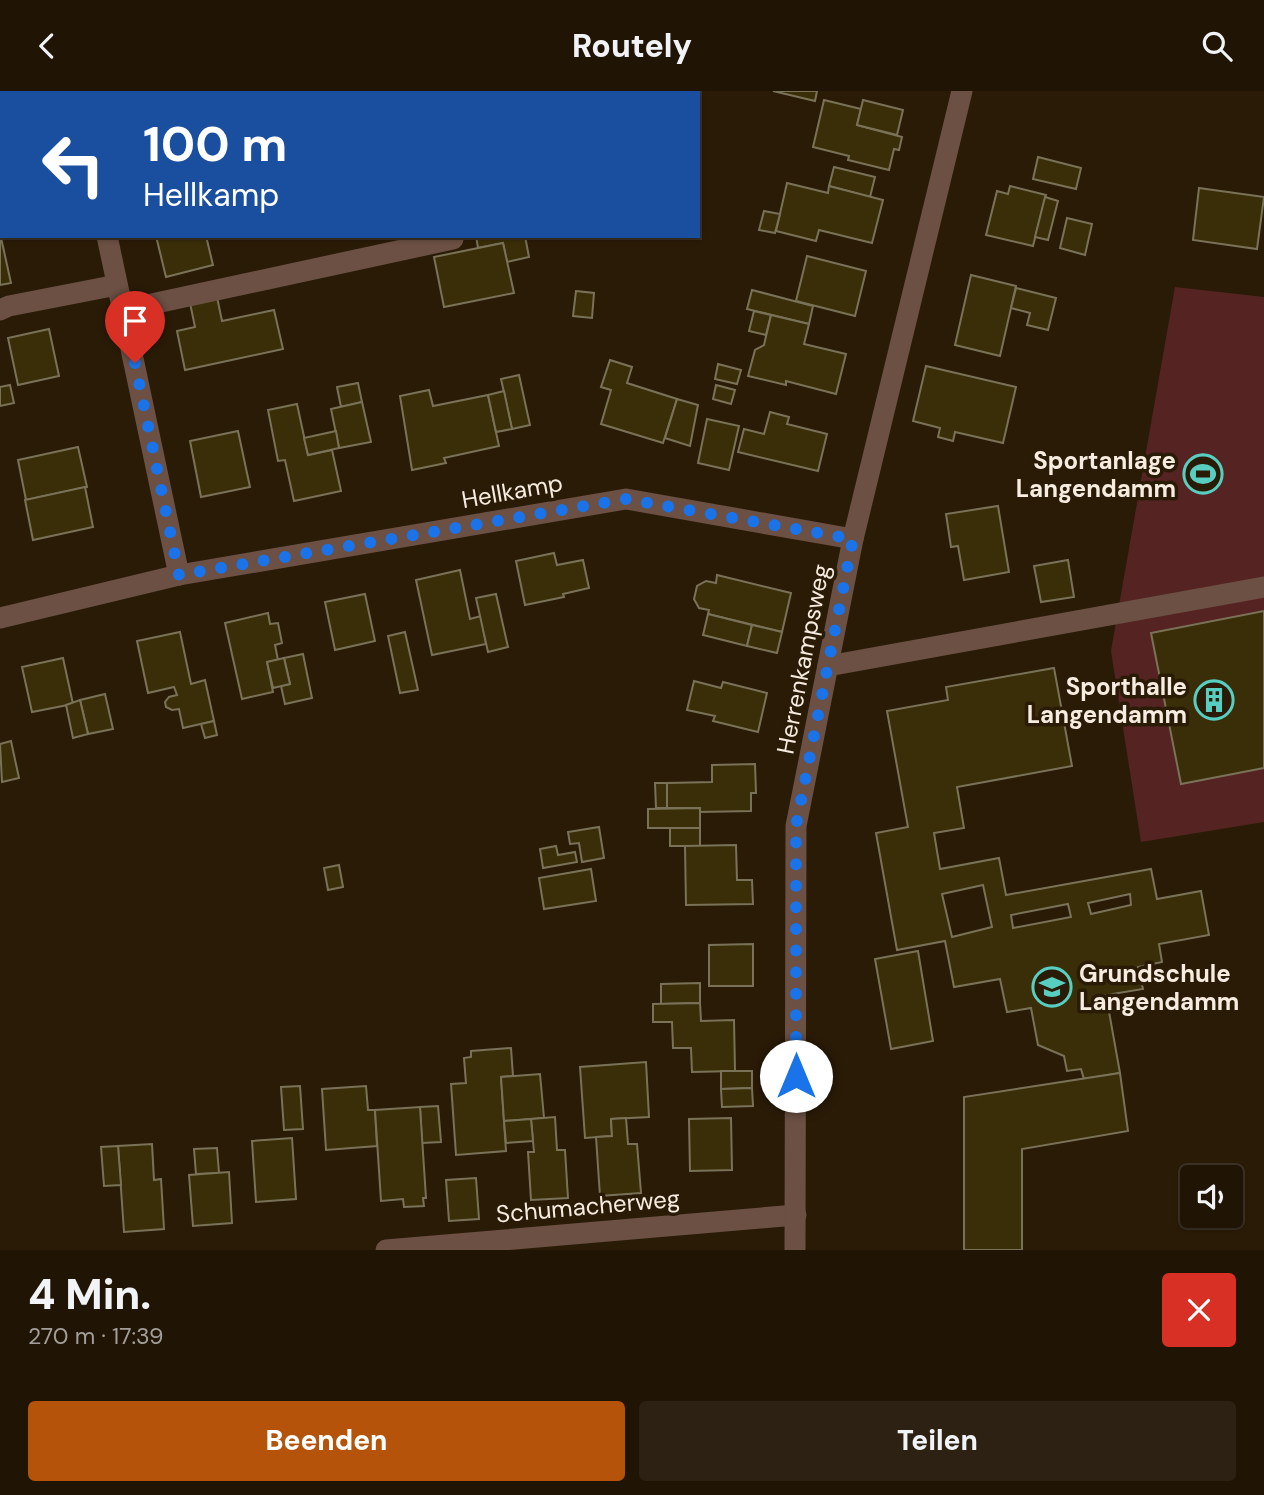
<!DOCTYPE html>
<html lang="de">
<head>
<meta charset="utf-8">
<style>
  :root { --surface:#201405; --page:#2d2113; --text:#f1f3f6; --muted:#a29e9a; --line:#3d3327; --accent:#b45309 }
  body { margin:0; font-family:"DM Sans",sans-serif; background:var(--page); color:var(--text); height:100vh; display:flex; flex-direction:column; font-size:26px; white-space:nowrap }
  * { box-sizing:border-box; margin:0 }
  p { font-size:23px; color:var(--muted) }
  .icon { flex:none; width:38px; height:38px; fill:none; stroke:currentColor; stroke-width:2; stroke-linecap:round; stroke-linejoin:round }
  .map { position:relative; height:1159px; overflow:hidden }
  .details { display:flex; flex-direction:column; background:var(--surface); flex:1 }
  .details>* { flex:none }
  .banner { position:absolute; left:0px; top:0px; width:700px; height:147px; box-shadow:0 2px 5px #0004,0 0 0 2px var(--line); background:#1a4fa0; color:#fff; overflow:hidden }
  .controls { position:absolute; left:1180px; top:1074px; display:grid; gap:14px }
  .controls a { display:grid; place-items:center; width:63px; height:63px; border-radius:7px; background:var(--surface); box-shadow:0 2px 5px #0004,0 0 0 2px var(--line); font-size:35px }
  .pin { position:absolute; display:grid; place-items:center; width:60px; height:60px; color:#fff; margin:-72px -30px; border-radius:50% 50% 50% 0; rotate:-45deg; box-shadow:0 0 7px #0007 }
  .pin .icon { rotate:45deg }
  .me { position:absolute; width:77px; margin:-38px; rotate:0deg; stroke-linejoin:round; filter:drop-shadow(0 0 5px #0008) }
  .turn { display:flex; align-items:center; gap:24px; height:147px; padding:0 28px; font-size:32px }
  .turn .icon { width:91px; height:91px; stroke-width:2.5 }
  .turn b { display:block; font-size:49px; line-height:60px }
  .round { display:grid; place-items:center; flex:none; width:74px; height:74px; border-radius:7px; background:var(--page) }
  .head { display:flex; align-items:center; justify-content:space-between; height:119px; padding:0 28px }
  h1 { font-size:42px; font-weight:800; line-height:52px }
  .cta { display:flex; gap:14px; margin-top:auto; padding:14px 28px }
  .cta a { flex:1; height:80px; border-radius:7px; background:var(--accent); color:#fff; font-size:28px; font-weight:800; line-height:80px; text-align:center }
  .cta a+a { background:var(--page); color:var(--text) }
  header { display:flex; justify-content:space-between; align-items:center; height:91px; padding:0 28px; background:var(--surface); font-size:32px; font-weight:800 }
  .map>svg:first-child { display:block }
</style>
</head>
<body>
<header><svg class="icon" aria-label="back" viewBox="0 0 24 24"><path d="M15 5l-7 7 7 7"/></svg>Routely<svg class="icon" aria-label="search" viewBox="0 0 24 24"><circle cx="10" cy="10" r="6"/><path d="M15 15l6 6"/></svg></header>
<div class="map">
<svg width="1264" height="1159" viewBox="0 0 1264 1159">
  <rect width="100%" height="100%" fill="#2a1b07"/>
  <path fill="#552422" d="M1175 196 1264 206V731L1141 751 1111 560Z"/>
  <g fill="#392e08" stroke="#7a7258" stroke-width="2" fill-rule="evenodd">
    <path d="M0 0H19V2H2L0 10Z"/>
    <path d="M205 0H273L274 2H205Z"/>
    <path d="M773 0H817L815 10Z"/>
    <path d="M824 9 861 18 857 34 902 46 899 59 894 58 889 79 848 69 849 65 813 56Z"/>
    <path d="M863 9 903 19 897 44 857 34Z"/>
    <path d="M0 60H2L0 117Z"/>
    <path d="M1038 66 1081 77 1076 98 1033 88Z"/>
    <path d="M834 76 875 86 870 106 829 95Z"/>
    <path d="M787 92 828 102 829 95 883 109 872 152 819 139 816 150 776 140Z"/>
    <path d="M1010 95 1046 104 1033 155 986 144 997 100 1008 103Z"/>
    <path d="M1199 97 1264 106 1257 158 1193 149Z"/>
    <path d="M1045 106 1058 110 1048 149 1035 146Z"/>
    <path d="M764 120 780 123 775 142 759 139Z"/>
    <path d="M1067 127 1092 133 1085 164 1060 157Z"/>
    <path d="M0 142 11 192 0 194Z"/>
    <path d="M156 145H206L213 174 166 186Z"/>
    <path d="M476 145H525L529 166 507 171 503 152 478 157Z"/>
    <path d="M503 152 514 202 444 216 434 166Z"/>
    <path d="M807 165 866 180 855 225 796 210Z"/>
    <path d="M971 184 1016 195 1000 265 955 254Z"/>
    <path d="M1016 197 1056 207 1048 239 1027 234 1030 222 1011 217Z"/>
    <path d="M752 199 813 215 809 233 747 218Z"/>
    <path d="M576 200 594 202 592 227 573 225Z"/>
    <path d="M217 206 222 230 274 219 283 258 185 279 177 240 195 236 190 212Z"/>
    <path d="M754 220 771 224 766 244 749 240Z"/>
    <path d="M771 224 809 233 804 253 846 263 836 303 786 290V294L748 285 755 259 764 254Z"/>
    <path d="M49 238 59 285 18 294 8 247Z"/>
    <path d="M610 269 632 276 627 292 677 308 663 352 601 333 611 299 601 296Z"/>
    <path d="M718 273 741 279 737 293 715 288Z"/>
    <path d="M926 275 1016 296 1003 352 955 341 953 350 938 346 940 337 913 330Z"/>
    <path d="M519 284 530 334 512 338 501 288Z"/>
    <path d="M358 292 362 311 341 316 337 296Z"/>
    <path d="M10 294 14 312 0 315V296Z"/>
    <path d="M716 294 735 299 731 313 713 308Z"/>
    <path d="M429 299 433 315 488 304 499 355 444 367 446 372 412 379 400 305Z"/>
    <path d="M504 300 512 338 496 341 488 304Z"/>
    <path d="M677 308 698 314 690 355 665 347Z"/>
    <path d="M362 311 371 351 339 357 331 318Z"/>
    <path d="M297 313 308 364 332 359 341 400 294 410 285 369 278 370 268 319Z"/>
    <path d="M770 321 789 326 787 333 827 343 818 380 738 361 744 338 764 343Z"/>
    <path d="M707 328 739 335 729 379 698 372Z"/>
    <path d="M238 340 250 396 201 406 190 350Z"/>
    <path d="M336 340 339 357 308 364 304 347Z"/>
    <path d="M78 356 87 396 26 409 18 369Z"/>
    <path d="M85 396 93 436 33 449 25 409Z"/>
    <path d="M998 415 1009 481 964 489 958 455 951 456 946 423Z"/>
    <path d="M554 462 557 474 583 469 589 497 563 503 564 506 525 514 516 470Z"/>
    <path d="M1068 469 1074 506 1041 511 1034 475Z"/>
    <path d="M460 479 470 528 481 525 486 553 432 564 416 489Z"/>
    <path d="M717 484 791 502 782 541 708 523 709 519 699 517 694 508 697 495 706 490 716 492Z"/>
    <path d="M365 503 375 550 335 559 325 511Z"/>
    <path d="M496 503 508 556 488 561 476 507Z"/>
    <path d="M1264 520V677L1181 693 1151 542Z"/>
    <path d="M268 522 270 533 278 532 282 552 275 554 278 569 267 571 273 601 242 608 225 532Z"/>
    <path d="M708 523 752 534 747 555 703 544Z"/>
    <path d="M752 534 782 541 777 562 747 555Z"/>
    <path d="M180 541 191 593 205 589 214 630 183 637 179 618 172 619 166 616 165 611 169 606 177 604 174 596 148 602 137 550Z"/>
    <path d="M405 541 418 599 400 602 388 545Z"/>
    <path d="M303 563 312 607 285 613 281 595 290 593 284 567Z"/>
    <path d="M63 567 73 613 32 621 22 576Z"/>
    <path d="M284 567 290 593 273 597 267 571Z"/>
    <path d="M1054 577 1072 675 957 696 964 737 934 742 940 778 999 767 1006 804 1151 778 1157 808 1201 800 1209 844 1159 853 1162 871 1138 876 1143 898 1106 904 1120 982 1084 988 1081 978 1067 980 1064 965 1038 954 1031 917 1007 921 1000 888 954 896 945 850 897 859 876 742 908 736 887 620 948 609 946 596ZM983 794 992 836 952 846 942 803ZM1130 803 1131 814 1091 823 1088 812ZM1068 813 1071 826 1013 837 1011 824Z"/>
    <path d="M694 590 721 597 723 591 767 602 758 641 713 630 715 625 687 619Z"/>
    <path d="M105 603 113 638 88 643 80 609Z"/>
    <path d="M80 609 88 643 73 647 66 614Z"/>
    <path d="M214 630 217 644 205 647 201 633Z"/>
    <path d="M11 650 19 687 2 691 0 653Z"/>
    <path d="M755 673 756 702H751V720L699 721 700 717H667V692L712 691V674Z"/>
    <path d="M655 692H667V717H656Z"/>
    <path d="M700 717V737H648V718Z"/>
    <path d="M599 736 604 767 582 771 579 752 570 753 568 741Z"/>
    <rect x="670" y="737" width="30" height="18"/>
    <path d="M736 754 737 789H752L753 813 686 814 685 755Z"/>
    <path d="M556 755 558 764 575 761 577 771 543 777 540 758Z"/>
    <path d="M339 774 343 796 328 799 324 777Z"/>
    <path d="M591 778 596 810 544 818 539 787Z"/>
    <path d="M753 853V895H709V854Z"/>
    <path d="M918 860 933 950 891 958 875 868Z"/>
    <path d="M700 892V912L661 913V893Z"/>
    <path d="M700 912 701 930 734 929 735 980 692 981 691 957H673L672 931H653V913Z"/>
    <path d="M511 957 513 985 501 986 506 1060 456 1064 451 993 466 992 464 967 471 966V960Z"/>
    <path d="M646 971 649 1026 611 1028 612 1045 585 1047 580 976Z"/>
    <path d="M721 980H752V997L721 998Z"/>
    <path d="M1120 982 1128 1040 1022 1058V1159H964V1006Z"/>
    <path d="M540 983 544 1027 504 1030 501 986Z"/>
    <path d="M300 995 303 1038 284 1039 281 996Z"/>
    <path d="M366 995 368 1019H375L377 1055 326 1059 322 998Z"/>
    <path d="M752 997 753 1015 722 1016 721 998Z"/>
    <path d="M438 1015 441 1051 422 1052 420 1016Z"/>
    <path d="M420 1016 426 1107H423L424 1115 404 1116 403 1108 381 1110 375 1019Z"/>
    <path d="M555 1026 557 1059H565L568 1107 531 1109 528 1061H534L531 1028Z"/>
    <path d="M626 1027 628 1053H637L641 1102 600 1105 596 1046 612 1045 611 1028Z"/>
    <path d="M731 1027 732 1079 690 1080 689 1028Z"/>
    <path d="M531 1028 533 1050 506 1052 504 1030Z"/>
    <path d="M292 1047 296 1108 256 1111 252 1050Z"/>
    <path d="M152 1053 154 1089 161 1088 164 1138 124 1141 118 1055Z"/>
    <path d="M118 1055 121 1094 104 1095 101 1056Z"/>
    <path d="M217 1057 219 1082 196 1083 194 1058Z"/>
    <path d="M229 1081 232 1132 193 1135 189 1084Z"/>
    <path d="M476 1087 479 1128 449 1130 446 1089Z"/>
  </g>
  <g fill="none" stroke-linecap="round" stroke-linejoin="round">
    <g stroke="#6b5043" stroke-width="21">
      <path d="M76 0V2"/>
      <path d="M0 42H2"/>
      <path d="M107 145 179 484"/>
      <path d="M0 219 9 215 117 194"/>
      <path d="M124 219 453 148"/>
      <path d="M0 527 179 484 626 408 853 448"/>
      <path d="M828 575 1264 496"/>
      <path d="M386 1159 796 1124"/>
      <path d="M795 1159 796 735 853 448 962 0"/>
    </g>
  </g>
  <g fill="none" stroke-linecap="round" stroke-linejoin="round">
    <path stroke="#1a73e8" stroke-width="12" stroke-dasharray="0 21.6" d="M135 272 179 484 626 408 853 448 796 735V985"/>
  </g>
  <defs>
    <g id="stadium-ring" transform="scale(2.0125)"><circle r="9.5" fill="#2a1b07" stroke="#58cec0" stroke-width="1.5"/><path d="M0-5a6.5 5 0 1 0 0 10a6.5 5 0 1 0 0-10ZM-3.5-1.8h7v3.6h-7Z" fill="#58cec0"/></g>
    <g id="building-ring" transform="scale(2.0125)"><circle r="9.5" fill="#2a1b07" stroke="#58cec0" stroke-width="1.5"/><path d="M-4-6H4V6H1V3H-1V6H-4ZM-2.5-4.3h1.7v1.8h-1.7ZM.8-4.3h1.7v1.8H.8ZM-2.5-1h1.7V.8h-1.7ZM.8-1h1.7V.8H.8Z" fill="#58cec0"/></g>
    <g id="school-ring" transform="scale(2.0125)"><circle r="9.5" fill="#2a1b07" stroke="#58cec0" stroke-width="1.5"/><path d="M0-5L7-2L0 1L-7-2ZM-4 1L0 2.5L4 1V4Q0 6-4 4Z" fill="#58cec0"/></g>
  </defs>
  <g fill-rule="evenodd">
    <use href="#stadium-ring" x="1203" y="383"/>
    <use href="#building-ring" x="1214" y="609"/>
    <use href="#school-ring" x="1052" y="896"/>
  </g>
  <g text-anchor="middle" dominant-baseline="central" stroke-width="7" stroke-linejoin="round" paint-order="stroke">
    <g font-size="24" font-weight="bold" fill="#f7ece0" stroke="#2a1b07" text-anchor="end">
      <text x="1176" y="369">Sportanlage<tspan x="1176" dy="28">Langendamm</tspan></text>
      <text x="1187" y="595">Sporthalle<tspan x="1187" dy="28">Langendamm</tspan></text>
      <text x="1079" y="882" text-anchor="start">Grundschule<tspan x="1079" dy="28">Langendamm</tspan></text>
    </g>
    <g font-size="24" fill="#f7ece0" stroke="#2a1b07">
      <text transform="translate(512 400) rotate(-10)">Hellkamp</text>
      <text transform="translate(803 568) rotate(-79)">Herrenkampsweg</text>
      <text transform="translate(588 1115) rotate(-5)">Schumacherweg</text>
    </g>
  </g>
</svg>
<div class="controls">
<a><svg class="icon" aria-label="sound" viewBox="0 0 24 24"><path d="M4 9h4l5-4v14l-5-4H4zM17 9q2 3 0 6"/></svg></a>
</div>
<div class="pin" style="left:135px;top:272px;background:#d93025"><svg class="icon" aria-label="arrive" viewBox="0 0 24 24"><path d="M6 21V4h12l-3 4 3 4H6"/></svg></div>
<svg class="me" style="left:796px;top:985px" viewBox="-20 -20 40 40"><circle r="19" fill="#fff"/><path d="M0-13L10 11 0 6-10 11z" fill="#1a73e8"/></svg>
<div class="banner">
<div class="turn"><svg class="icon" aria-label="left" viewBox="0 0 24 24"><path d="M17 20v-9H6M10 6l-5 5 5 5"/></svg><div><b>100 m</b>Hellkamp</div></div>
</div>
</div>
<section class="details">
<div class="head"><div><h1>4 Min.</h1><p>270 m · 17:39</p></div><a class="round" style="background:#d93025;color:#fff"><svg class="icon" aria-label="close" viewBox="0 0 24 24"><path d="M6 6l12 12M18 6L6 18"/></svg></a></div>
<div class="cta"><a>Beenden</a><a>Teilen</a></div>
</section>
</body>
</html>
